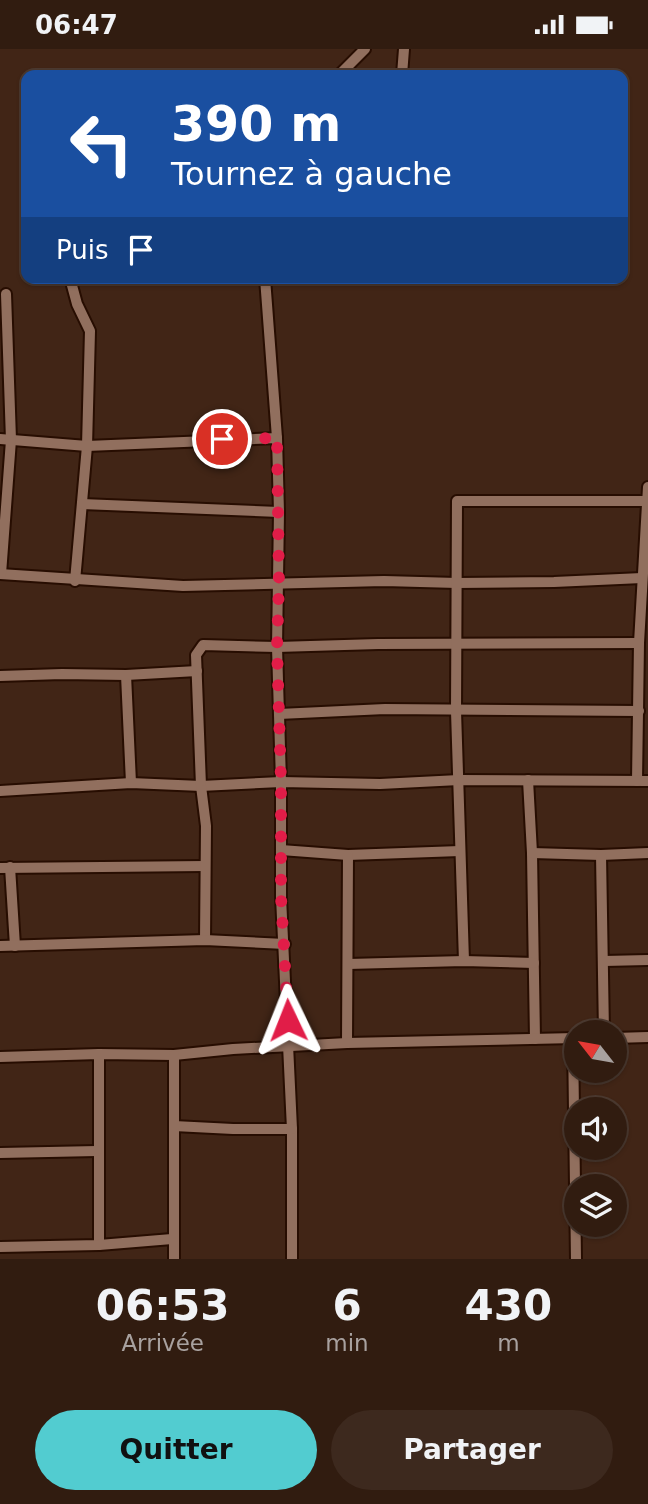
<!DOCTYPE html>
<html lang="fr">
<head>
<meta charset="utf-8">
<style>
  :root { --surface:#311c10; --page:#3d291e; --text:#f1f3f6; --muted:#a8a19f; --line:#4c3a30; --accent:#52ccd0 }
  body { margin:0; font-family:"DejaVu Sans",sans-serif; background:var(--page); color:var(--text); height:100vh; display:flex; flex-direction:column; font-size:26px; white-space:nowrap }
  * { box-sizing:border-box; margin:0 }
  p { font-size:23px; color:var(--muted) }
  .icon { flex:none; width:38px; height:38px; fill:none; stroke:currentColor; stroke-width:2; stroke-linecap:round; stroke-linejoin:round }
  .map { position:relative; height:1210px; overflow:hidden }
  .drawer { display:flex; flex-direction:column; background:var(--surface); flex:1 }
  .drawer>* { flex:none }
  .hud { position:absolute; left:21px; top:21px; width:607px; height:214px; border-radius:14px; box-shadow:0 2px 5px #0004,0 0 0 2px var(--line); background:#1a4fa0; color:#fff; overflow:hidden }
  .needle { width:46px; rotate:301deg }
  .tools { position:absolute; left:564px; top:971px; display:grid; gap:14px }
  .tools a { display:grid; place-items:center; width:63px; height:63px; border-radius:50%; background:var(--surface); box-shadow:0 2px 5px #0004,0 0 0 2px var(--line); font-size:35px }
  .pin { position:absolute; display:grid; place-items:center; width:60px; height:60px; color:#fff; margin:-30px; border:4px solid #fff; border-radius:50%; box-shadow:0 2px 7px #0007 }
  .me { position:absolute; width:77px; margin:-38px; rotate:358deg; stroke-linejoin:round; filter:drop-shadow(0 0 5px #0008) }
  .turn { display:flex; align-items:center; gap:24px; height:147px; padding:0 35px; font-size:32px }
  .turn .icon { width:91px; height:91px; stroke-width:2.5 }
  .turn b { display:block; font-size:49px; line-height:60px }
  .then { display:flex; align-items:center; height:66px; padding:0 35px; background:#0003; gap:14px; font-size:26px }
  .eta { display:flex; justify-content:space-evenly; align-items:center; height:119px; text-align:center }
  .eta b { font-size:42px; font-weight:700; line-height:49px }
  .action { display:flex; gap:14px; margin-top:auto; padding:14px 35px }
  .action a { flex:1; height:80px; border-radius:42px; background:var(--accent); color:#111; font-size:28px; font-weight:700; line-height:80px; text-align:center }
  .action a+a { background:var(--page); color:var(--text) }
  .status { display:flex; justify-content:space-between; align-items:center; height:49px; padding:0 35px; background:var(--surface); direction:ltr }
  .status svg { height:19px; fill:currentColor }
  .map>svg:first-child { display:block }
</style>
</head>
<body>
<div class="status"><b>06:47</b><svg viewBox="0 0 49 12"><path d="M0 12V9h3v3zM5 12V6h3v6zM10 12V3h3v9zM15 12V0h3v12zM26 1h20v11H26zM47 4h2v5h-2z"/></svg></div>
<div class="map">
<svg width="648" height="1210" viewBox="0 0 648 1210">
  <rect width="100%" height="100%" fill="#412516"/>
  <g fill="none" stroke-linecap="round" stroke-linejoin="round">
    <g stroke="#270d01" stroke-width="14">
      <g id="minor">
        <path d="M339 26 365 0"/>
        <path d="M402 26 404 0"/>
        <path d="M70 229 77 255 90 282 87 397 75 532"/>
        <path d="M265 229 277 389 279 463 277 598 281 733V848L292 1080V1210"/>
        <path d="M0 390 87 397 277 389"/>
        <path d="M82 455 279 463"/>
        <path d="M0 525 183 537 384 532 457 534 554 533 642 529"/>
        <path d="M1 525 11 391 6 245"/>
        <path d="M126 626 131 734"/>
        <path d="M0 627 62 625 126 626 197 622"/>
        <path d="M279 665 385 660 639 662"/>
        <path d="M528 731 532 804 535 990"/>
        <path d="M637 732 639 594 648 438"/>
        <path d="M0 742 131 734 201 737 281 733 380 735 459 731 648 732"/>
        <path d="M281 801 348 806 460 802"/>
        <path d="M532 804 601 806 648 804"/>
        <path d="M601 806 604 984"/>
        <path d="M10 818 15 897"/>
        <path d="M0 819 205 817"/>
        <path d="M205 891 206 777 201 737 196 606 203 596 277 598 378 595 639 594"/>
        <path d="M0 897 205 891 285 895"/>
        <path d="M464 912 456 662 457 452H648"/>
        <path d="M604 912 648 911"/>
        <path d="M348 915 464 912 534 914"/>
        <path d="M573 989 576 1210"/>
        <path d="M614 989 648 988"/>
        <path d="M347 994 348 806"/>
        <path d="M99 1005V1196"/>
        <path d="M0 1008 99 1005 174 1006 233 1000 347 994 576 989"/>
        <path d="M174 1077 233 1080H292"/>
        <path d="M0 1104 97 1102"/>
        <path d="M0 1198 99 1196 172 1190"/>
        <path d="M174 1210V1006"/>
      </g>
    </g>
    <use href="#minor" stroke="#916f5e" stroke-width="10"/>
  </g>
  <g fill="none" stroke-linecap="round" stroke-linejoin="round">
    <path stroke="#e11d48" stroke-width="12" stroke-dasharray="0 21.6" d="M222 390 277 389 279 535 277 598 281 733V848L288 971"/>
  </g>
</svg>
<div class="tools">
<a><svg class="needle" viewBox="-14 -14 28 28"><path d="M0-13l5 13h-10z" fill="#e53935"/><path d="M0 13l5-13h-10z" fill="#a8a19f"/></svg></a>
<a><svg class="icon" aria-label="sound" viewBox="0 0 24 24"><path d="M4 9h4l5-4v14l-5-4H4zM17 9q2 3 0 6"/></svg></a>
<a><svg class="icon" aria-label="layers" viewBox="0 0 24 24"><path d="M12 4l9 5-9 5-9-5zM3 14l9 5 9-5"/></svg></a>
</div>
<div class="pin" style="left:222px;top:390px;background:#d93025"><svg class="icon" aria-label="arrive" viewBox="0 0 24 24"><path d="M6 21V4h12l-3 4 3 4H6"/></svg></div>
<svg class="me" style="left:288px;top:971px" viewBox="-20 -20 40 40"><path d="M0-17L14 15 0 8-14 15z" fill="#e11d48" stroke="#fff" stroke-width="4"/></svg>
<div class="hud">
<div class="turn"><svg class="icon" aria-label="left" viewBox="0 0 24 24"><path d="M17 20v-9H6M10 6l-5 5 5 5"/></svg><div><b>390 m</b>Tournez à gauche</div></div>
<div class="then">Puis<svg class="icon" aria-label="arrive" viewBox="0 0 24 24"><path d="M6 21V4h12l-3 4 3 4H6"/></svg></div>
</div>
</div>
<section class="drawer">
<div class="eta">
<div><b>06:53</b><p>Arrivée</p></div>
<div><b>6</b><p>min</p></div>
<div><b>430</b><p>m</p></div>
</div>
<div class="action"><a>Quitter</a><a>Partager</a></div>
</section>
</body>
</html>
